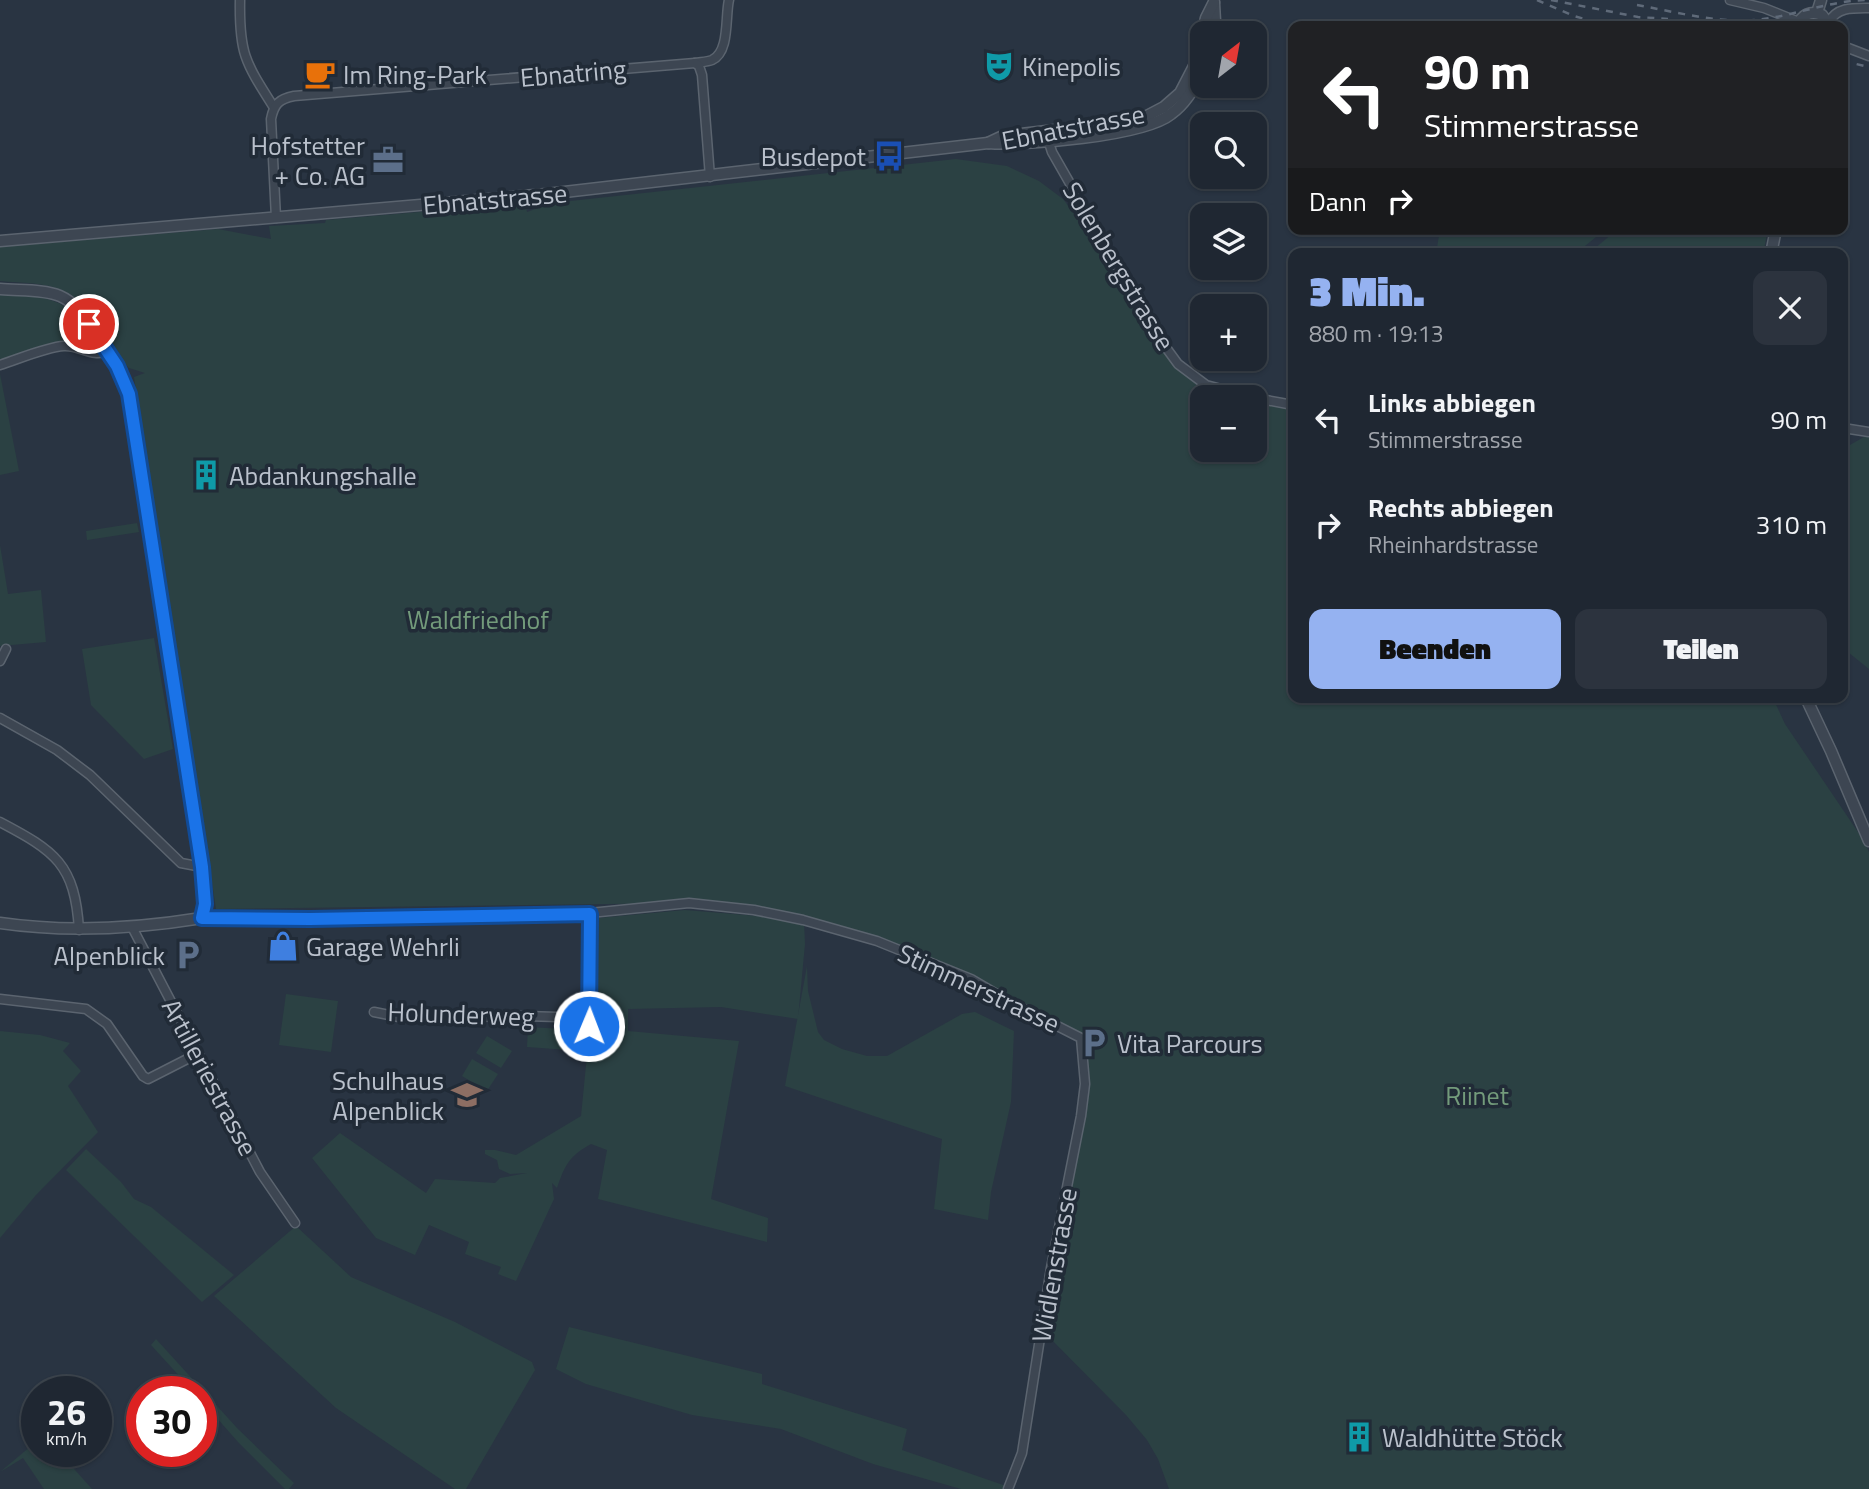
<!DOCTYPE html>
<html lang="de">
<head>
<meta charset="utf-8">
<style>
  :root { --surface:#1f2732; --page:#2c333e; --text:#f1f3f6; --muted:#a1a5ac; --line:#3c444d; --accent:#95b2f1 }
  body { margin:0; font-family:"Titillium Web",sans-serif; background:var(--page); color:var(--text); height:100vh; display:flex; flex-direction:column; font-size:26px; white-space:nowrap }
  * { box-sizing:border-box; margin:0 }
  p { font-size:23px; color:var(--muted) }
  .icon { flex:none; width:38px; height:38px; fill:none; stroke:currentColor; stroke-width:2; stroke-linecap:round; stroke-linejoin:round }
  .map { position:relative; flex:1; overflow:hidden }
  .panel { position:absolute; left:1288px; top:248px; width:560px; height:455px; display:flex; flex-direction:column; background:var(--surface); border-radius:14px; box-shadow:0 2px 5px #0004,0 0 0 2px var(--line) }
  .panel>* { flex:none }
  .top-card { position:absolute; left:1288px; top:21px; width:560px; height:214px; border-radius:14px; box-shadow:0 2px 5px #0004,0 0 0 2px var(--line); background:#202124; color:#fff; overflow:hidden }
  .needle { width:46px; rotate:31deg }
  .fabs { position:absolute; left:1190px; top:21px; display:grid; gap:14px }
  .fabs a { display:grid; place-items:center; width:77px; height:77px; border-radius:14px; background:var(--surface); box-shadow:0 2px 5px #0004,0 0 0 2px var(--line); font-size:35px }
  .speed { position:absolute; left:21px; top:1376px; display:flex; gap:14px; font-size:35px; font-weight:700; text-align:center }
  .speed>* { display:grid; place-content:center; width:91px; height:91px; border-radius:50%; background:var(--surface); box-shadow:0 2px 5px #0004,0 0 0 2px var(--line); line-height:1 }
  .speed small { font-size:18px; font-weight:400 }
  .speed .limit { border:10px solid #d22; background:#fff; color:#111 }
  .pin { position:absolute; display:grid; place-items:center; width:60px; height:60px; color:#fff; margin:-30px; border:4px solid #fff; border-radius:50%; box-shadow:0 2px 7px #0007 }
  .me { position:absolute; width:77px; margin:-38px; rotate:1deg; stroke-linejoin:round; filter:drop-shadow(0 0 5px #0008) }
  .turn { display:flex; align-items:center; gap:24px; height:147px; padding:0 21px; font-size:32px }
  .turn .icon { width:91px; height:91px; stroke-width:2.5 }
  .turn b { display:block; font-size:49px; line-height:60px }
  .then { display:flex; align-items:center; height:66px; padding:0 21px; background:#0003; gap:14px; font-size:26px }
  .round { display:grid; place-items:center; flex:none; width:74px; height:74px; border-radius:14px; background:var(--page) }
  .overview { display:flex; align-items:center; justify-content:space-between; height:119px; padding:0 21px }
  h1 { font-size:42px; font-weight:800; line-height:52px; color:var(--accent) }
  .primary-button { display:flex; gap:14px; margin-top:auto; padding:14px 21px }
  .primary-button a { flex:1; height:80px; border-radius:14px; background:var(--accent); color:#111; font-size:28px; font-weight:800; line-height:80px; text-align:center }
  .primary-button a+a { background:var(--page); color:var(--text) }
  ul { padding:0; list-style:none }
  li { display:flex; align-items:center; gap:21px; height:105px; padding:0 21px }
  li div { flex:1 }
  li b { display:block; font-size:26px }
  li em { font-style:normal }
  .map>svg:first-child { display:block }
</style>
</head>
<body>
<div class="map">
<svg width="1869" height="1489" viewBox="0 0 1869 1489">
  <rect width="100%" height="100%" fill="#293442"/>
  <g fill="#2b4143">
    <path d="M956 159 1007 166 1039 181 1063 199 1127 282 1156 334 1198 381 1252 397H1202V450H1255V398L1293 405V698H1773L1785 724 1864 841 1869 852V1489H1169L1158 1459 1147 1440 1126 1415 1042 1330 1081 1116 1083 1042 971 979 877 941 804 921 805 944 798 1019 721 1007 628 1009V1031L739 1041 711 1199 768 1218 767 1242 598 1199 607 1150 591 1144C569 1156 565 1165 557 1188L552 1183 554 1199 516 1281 498 1274 501 1267 465 1254 469 1242 429 1225 415 1255 376 1238 312 1158 340 1133 426 1193 435 1179 495 1183 500 1178 527 1173 510 1174 499 1169 497 1160 485 1154V1150H495L516 1155 581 1116 587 1055 597 1030 596 1009 598 918 685 910 795 919 689 903 216 909 134 377 145 373 129 368 122 361C108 340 89 303 66 292 46 282 22 283 0 281V247L218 229 271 239 269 226 325 223 326 220 525 203 527 212 552 203Z"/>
    <path d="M1440 229H1606L1575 254H1436Z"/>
    <path d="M1618 229H1768L1763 254H1588Z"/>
    <path d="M0 294C39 297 64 294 87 330 92 336 96 342 98 349L96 351 69 341 0 360Z"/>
    <path d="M0 374 19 471 0 475Z"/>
    <path d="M1869 434V669L1843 648V449Z"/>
    <path d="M137 523 139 532 87 540 86 531Z"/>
    <path d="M0 545 8 594 41 590 46 642 0 646Z"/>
    <path d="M154 638 173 749 144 759 91 705 82 649Z"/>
    <path d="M807 966 808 991 818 1032 824 1040 842 1049 867 1056H887L962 1014 975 1012 1014 1031 1011 1102 991 1192 988 1220 934 1209 942 1139 785 1086Z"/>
    <path d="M286 994 338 1001 331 1052 279 1045Z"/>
    <path d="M528 1027 583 1030 582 1051 527 1047Z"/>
    <path d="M0 1031 40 1035 70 1043 63 1051 81 1071 68 1086 98 1132 36 1195 0 1238Z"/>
    <path d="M487 1036 512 1051 501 1068 476 1053Z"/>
    <path d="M472 1059 498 1074 487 1091 462 1076Z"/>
    <path d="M86 1149 121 1182 134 1199 151 1207 234 1275 202 1302 66 1170Z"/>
    <path d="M296 1226 351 1277 455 1322 532 1362 535 1370 466 1489H455L336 1408 214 1296Z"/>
    <path d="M569 1327 762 1374V1384L907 1429 902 1450 1006 1486 1004 1489H961L873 1464 781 1429 692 1415 586 1384 556 1369Z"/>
    <path d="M156 1339 238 1429 294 1483 289 1489H285L238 1442 201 1400V1391H193L151 1345Z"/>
    <path d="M37 1441V1451H58L92 1489H44L23 1458 0 1472Z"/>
  </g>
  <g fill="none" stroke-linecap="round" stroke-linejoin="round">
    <g stroke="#5b646f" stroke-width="11">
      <g id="minor">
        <path d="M240 0C239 53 245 62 273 106"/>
        <path d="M1730 0 1764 8 1799 22"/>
        <path d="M1829 22C1837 7 1853 8 1869 8"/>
        <path d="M1843 46 1869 56"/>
        <path d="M695 63C700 62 707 62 712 60 730 52 725 16 729 0"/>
        <path d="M1047 136 1052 152 1156 334 1178 364 1206 385 1252 397"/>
        <path d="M276 218 271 119C274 104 279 99 294 96L695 63 699 66 702 75 710 177"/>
        <path d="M0 365C19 359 46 347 64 346 80 345 93 358 107 351"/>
        <path d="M1255 398 1293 405"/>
        <path d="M1843 428 1869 432"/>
        <path d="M0 661 6 649"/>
        <path d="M0 718 57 750 90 775 181 863 202 867"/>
        <path d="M0 822C55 851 75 864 79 930"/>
        <path d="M202 918 310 919 590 913 689 903 754 910 803 920 877 941 971 979 1012 1003 1081 1038 1085 1084 1081 1116 1051 1268 1022 1453 1008 1489"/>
        <path d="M132 927 260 1172 295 1223"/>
        <path d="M0 999 86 1009 107 1024 143 1076 148 1079 197 1054"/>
        <path d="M374 1012 404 1018 525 1016 590 1018"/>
        <path d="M589 1026 590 913"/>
      </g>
    </g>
    <g stroke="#5b646f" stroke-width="13">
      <g id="tertiary">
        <path d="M1817 13 1821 0"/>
        <path d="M1798 26C1801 15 1811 10 1822 15L1830 26"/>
        <path d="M1213 33 1215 21 1214 3"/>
        <path d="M988 143 1003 136 1123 122 1145 117 1164 107 1180 93 1194 66 1206 18 1214 2"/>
        <path d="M0 241 547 194 988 143C1024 146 1144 136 1171 114 1186 103 1195 88 1202 71"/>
        <path d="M1771 254 1776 229"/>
        <path d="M0 289C19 291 43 289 60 296 88 308 120 366 129 394L167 628 206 904 202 918C134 929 68 933 0 923"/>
        <path d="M1806 698 1831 751 1869 841"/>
      </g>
    </g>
    <use href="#minor" stroke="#3d4652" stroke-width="8"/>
    <use href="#tertiary" stroke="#3d4652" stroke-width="10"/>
    <g stroke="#5f6a79" stroke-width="2.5" stroke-dasharray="7 7" stroke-linecap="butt">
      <path d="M1537 0 1574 16 1609 26"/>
      <path d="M1551 0 1638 17 1668 19"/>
      <path d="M1637 5C1676 12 1716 23 1756 20 1795 16 1830 0 1869 0"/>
      <path d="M1843 61 1869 67"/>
    </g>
  </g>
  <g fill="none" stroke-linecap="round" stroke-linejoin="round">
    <g stroke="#114b97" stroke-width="18">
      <path id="route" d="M89 324 117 366 129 394 202 867 205 904 202 918 310 919 590 914 589 1026"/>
    </g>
    <use href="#route" stroke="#1a73e8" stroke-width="12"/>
  </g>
  <defs>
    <g id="theatre-bare" transform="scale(2.415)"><path d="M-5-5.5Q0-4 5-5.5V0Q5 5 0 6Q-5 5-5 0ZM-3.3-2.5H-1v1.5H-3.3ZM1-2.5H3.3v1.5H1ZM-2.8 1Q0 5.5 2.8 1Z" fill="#0f9aa8" stroke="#212b37" stroke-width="2.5" paint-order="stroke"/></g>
    <g id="cafe-bare" transform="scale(2.415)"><path d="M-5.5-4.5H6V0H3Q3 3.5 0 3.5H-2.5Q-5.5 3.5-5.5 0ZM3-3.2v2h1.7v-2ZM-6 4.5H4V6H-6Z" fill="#e8710a" stroke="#212b37" stroke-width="2.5" paint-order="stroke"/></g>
    <g id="bus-bare" transform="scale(2.415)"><path d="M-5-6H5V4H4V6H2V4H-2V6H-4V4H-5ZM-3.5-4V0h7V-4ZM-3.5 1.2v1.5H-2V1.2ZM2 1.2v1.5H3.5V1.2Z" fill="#1a4fb4" stroke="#212b37" stroke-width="2.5" paint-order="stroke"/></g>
    <g id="office-bare" transform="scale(2.415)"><path d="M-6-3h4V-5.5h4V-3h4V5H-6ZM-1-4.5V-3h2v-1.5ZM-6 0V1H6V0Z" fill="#5c6f8a" stroke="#212b37" stroke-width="2.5" paint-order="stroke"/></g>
    <g id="building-bare" transform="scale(2.415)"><path d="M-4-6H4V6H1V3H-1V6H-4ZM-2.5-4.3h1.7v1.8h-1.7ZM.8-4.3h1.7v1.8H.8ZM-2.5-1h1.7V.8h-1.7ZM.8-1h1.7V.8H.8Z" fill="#0f9aa8" stroke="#212b37" stroke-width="2.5" paint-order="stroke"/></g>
    <g id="shop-bare" transform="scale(2.415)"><path d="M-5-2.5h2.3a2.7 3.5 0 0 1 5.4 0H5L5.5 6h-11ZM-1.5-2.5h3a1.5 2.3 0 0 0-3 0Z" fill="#3f7fe0" stroke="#212b37" stroke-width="2.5" paint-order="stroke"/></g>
    <g id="parking-bare" transform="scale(2.415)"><path d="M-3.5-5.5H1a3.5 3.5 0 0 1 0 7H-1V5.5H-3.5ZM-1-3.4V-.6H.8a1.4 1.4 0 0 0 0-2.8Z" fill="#5c6f8a" stroke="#212b37" stroke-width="2.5" paint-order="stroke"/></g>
    <g id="school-bare" transform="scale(2.415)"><path d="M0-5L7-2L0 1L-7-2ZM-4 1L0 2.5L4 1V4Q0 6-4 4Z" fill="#8d6e63" stroke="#212b37" stroke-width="2.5" paint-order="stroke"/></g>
  </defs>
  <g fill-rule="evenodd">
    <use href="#theatre-bare" x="999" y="66"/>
    <use href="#cafe-bare" x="320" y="74"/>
    <use href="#bus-bare" x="889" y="156"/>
    <use href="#office-bare" x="388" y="160"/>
    <use href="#building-bare" x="206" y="475"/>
    <use href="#shop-bare" x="283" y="946"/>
    <use href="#parking-bare" x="188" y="955"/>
    <use href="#parking-bare" x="1094" y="1043"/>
    <use href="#school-bare" x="467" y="1095"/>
    <use href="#building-bare" x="1359" y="1437"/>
  </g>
  <g text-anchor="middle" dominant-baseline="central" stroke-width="7" stroke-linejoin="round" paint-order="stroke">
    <g font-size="26" fill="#bac1cc" stroke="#212b37" text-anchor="start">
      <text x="1022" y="66">Kinepolis</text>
      <text x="343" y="74">Im Ring-Park</text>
      <text x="365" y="145" text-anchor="end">Hofstetter<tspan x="365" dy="30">+ Co. AG</tspan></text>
      <text x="866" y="156" text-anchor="end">Busdepot</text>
      <text x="229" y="475">Abdankungshalle</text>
      <text x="306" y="946">Garage Wehrli</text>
      <text x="165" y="955" text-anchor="end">Alpenblick</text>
      <text x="1117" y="1043">Vita Parcours</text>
      <text x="444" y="1080" text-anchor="end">Schulhaus<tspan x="444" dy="30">Alpenblick</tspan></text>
      <text x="1382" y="1437">Waldhütte Stöck</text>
    </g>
    <g font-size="26" fill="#bac1cc" stroke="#212b37">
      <text transform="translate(573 73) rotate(-5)">Ebnatring</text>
      <text transform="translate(1073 127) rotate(-11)">Ebnatstrasse</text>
      <text transform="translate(495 199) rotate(-5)">Ebnatstrasse</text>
      <text transform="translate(1119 266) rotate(59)">Solenbergstrasse</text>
      <text transform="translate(979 988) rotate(25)">Stimmerstrasse</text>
      <text transform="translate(461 1014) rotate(2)">Holunderweg</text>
      <text transform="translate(210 1077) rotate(62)">Artilleriestrasse</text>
      <text transform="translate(1054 1265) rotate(-80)">Widlenstrasse</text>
    </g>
    <g font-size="26" fill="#739b7b" stroke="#212b37">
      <text x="478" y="619">Waldfriedhof</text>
      <text x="1477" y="1095">Riinet</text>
    </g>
  </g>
</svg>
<div class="fabs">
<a><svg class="needle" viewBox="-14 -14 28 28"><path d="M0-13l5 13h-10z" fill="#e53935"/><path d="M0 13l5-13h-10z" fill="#a1a5ac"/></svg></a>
<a><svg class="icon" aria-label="search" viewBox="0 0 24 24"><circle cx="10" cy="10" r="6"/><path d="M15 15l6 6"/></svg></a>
<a><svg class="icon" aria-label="layers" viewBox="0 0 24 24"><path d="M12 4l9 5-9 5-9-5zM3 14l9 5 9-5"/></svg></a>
<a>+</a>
<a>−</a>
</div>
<div class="speed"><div>26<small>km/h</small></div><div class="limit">30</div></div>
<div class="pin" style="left:89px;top:324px;background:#d93025"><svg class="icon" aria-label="arrive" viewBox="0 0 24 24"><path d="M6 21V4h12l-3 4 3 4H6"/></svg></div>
<svg class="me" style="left:589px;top:1026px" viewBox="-20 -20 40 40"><circle r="17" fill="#1a73e8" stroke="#fff" stroke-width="3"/><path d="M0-11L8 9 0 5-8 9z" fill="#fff"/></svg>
<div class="top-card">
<div class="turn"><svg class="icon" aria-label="left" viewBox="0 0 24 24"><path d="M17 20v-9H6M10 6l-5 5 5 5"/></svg><div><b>90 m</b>Stimmerstrasse</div></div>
<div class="then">Dann<svg class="icon" aria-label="right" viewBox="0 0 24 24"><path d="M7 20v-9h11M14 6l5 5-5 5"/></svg></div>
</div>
<section class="panel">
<div class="overview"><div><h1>3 Min.</h1><p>880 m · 19:13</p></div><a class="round"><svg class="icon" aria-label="close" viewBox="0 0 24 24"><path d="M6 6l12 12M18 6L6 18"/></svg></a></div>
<ul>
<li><svg class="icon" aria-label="left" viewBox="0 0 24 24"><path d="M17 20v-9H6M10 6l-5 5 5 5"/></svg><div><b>Links abbiegen</b><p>Stimmerstrasse</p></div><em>90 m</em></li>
<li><svg class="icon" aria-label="right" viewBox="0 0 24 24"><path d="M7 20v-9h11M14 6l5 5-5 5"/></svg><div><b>Rechts abbiegen</b><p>Rheinhardstrasse</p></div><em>310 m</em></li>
</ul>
<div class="primary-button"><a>Beenden</a><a>Teilen</a></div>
</section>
</div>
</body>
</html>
